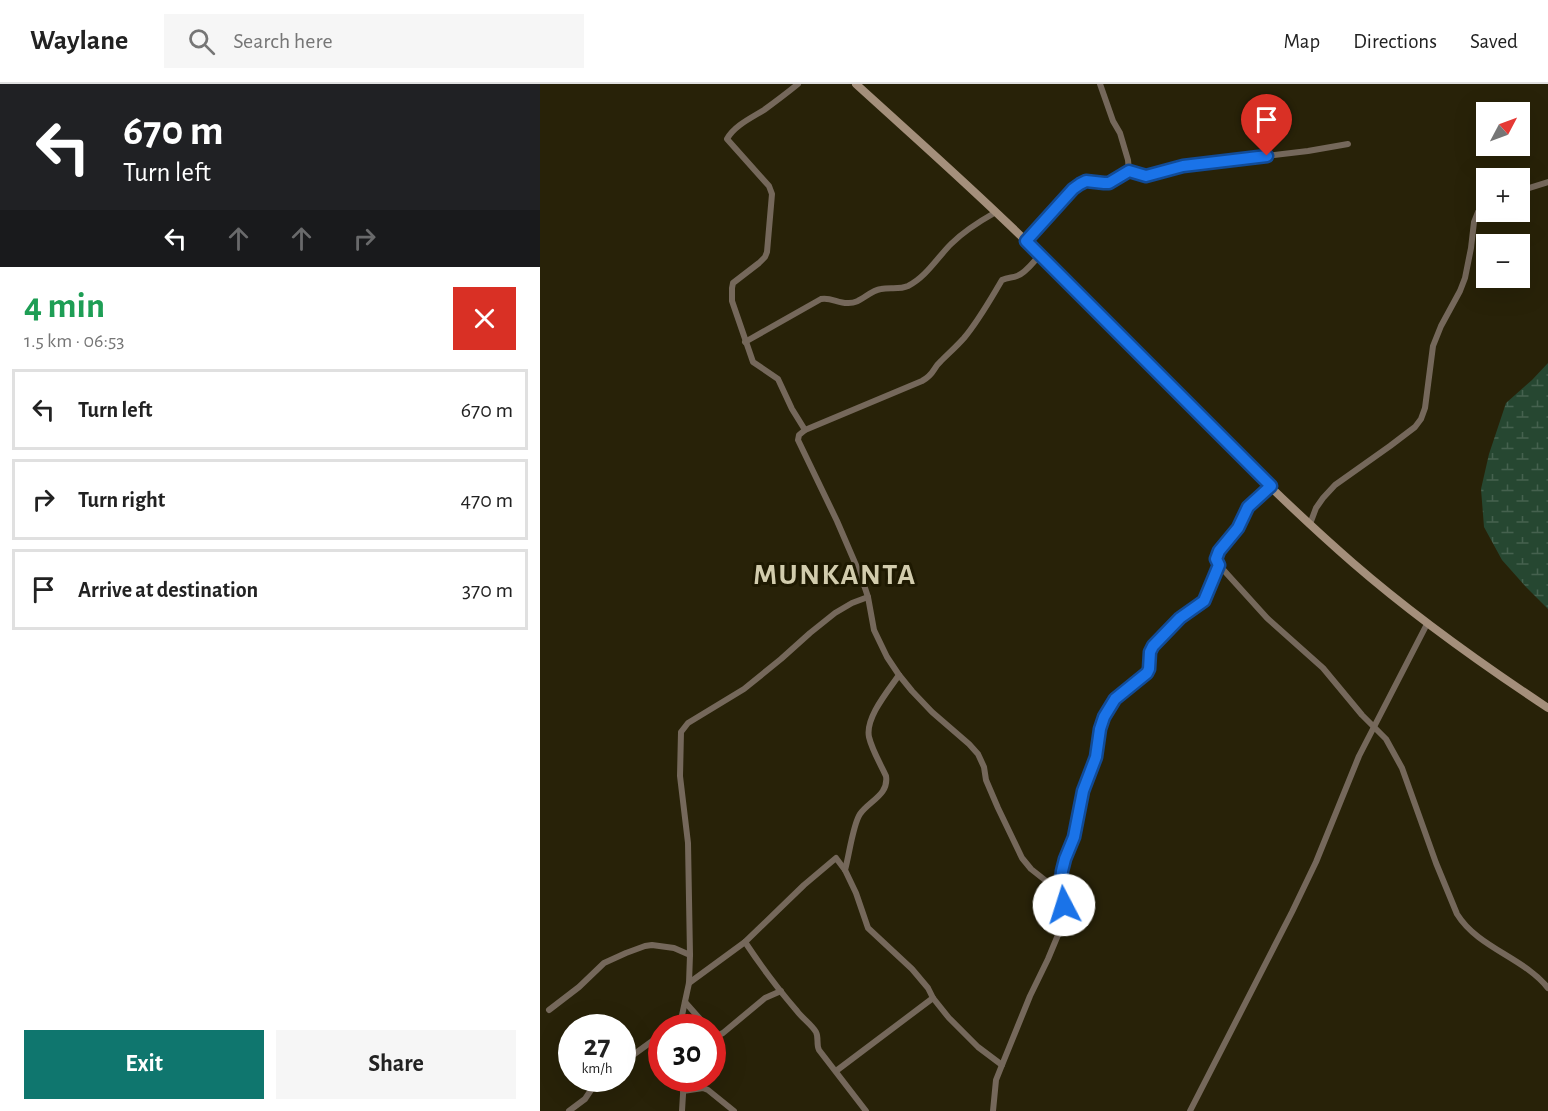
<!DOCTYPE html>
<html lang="en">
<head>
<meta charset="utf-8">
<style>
  :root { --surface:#fff; --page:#f6f6f6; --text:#222; --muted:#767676; --line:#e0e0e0; --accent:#0f766e }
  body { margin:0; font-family:"Alegreya Sans",sans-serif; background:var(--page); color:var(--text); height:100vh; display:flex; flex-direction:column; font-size:22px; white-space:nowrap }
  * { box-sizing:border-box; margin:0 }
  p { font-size:20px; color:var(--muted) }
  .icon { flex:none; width:33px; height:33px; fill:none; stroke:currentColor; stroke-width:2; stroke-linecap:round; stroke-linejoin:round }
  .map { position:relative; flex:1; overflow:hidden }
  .details { display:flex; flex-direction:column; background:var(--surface); width:540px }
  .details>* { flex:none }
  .hud { background:#202124; color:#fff; overflow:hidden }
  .needle { width:39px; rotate:49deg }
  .fabs { position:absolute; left:936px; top:18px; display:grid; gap:12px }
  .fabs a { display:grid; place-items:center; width:54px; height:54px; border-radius:0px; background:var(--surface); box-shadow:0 6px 24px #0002; font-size:30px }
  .speed { position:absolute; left:18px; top:930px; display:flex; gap:12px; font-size:30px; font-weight:700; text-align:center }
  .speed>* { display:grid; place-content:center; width:78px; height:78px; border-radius:50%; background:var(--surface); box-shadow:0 6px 24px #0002; line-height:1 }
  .speed small { font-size:15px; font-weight:400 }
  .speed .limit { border:9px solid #d22; background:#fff; color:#111 }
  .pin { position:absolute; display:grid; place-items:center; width:51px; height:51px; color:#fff; margin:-62px -26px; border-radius:50% 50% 50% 0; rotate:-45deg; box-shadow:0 0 6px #0007 }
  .pin .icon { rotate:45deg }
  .me { position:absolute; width:66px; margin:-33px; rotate:355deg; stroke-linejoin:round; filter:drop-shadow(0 0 4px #0008) }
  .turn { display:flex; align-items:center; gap:21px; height:126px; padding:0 24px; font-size:27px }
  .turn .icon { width:78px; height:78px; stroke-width:2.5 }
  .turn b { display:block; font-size:42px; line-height:51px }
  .lanes { display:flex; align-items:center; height:57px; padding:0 24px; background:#0003; justify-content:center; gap:30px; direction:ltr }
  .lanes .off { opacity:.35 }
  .round { display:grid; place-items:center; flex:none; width:63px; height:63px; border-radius:0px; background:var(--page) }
  .overview { display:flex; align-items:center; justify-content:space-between; height:102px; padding:0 24px }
  h1 { font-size:36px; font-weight:700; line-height:45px; color:#1e9e55 }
  .cta { display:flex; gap:12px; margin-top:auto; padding:12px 24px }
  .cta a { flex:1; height:69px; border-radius:0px; background:var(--accent); color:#fff; font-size:24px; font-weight:700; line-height:69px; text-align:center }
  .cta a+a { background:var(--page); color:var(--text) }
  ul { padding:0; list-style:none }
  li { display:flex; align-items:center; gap:18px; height:81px; margin:0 12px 9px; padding:0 12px; border:3px solid var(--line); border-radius:0px }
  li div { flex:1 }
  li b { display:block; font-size:22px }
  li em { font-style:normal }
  header { display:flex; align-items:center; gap:36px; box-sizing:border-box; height:84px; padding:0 30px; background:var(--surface); border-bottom:2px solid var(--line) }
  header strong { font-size:28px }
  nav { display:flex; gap:33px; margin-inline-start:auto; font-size:21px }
  .search { width:420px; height:54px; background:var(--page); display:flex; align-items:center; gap:15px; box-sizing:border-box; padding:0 21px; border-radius:0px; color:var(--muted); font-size:22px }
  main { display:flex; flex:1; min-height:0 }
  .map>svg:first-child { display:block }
</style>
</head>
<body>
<header>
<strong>Waylane</strong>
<div class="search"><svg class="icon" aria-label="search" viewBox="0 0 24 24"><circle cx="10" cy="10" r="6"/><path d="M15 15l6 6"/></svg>Search here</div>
<nav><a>Map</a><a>Directions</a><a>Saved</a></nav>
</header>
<main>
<section class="details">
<div class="hud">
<div class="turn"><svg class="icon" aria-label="left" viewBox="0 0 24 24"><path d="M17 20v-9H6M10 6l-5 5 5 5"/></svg><div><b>670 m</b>Turn left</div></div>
<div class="lanes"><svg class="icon" aria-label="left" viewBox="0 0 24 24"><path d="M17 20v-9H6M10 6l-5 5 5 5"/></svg><svg class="icon off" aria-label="ahead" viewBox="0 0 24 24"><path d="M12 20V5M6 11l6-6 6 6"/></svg><svg class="icon off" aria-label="ahead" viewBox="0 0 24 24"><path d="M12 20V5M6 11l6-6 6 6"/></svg><svg class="icon off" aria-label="right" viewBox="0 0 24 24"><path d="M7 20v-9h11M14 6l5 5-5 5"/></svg></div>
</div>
<div class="overview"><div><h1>4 min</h1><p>1.5 km · 06:53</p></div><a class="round" style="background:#d93025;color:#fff"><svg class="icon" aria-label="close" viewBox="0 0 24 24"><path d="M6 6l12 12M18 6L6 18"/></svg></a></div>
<ul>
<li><svg class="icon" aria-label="left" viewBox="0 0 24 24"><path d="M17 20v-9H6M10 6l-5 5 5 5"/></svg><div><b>Turn left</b></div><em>670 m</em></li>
<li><svg class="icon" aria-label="right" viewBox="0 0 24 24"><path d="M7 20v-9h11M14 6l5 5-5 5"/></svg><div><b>Turn right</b></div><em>470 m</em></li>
<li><svg class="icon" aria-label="arrive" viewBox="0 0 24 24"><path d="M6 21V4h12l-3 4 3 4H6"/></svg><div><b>Arrive at destination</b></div><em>370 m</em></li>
</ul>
<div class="cta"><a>Exit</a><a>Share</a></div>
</section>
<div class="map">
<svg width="1008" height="1027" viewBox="0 0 1008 1027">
  <defs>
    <pattern id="wetland-marsh" width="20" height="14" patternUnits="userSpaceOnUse" patternTransform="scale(1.5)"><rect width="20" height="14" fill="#264731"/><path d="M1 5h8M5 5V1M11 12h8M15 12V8" fill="none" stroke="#45614e"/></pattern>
  </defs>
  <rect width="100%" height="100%" fill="#282208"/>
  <path fill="url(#wetland-marsh)" d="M1008 279V525L986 503 962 476 944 443 941 405 949 370 966 319 992 296Z"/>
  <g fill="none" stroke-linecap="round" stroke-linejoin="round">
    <g stroke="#75685b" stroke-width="6">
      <path d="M258 0C247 9 235 18 224 26 211 34 194 42 187 55L229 102 232 110 227 168 225 173 219 179 193 199 192 204V217L213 278 238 295 252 325 265 346"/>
      <path d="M560 0 573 37 580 49 588 76 589 87"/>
      <path d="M980 107 1008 98"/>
      <path d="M486 157 533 105 540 100 546 97 564 99 569 98 589 87 606 92 643 82 768 67 808 60"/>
      <path d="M205 258 281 215C290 213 298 219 307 219 321 220 328 207 341 205 350 203 359 206 368 202 386 193 397 174 411 160 424 147 440 137 456 128"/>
      <path d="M770 440 776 424 783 414 795 401 850 362 875 343 881 335 885 324 893 262 901 242 920 207 925 194 931 164 934 138 938 128 946 121"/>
      <path d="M679 481 727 534 783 584 822 631 846 655 862 684 896 779 917 830C938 864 983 873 1008 904"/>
      <path d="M305 786C309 772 313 740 320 730 329 717 349 711 346 692 341 681 332 666 329 653 325 634 348 607 359 591"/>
      <path d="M520 808 525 775 534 753 543 707 556 673 560 645 564 633 575 615 607 589 609 585 610 568 613 562 640 534 664 517 679 481 676 475 679 467 698 444 710 421 731 402"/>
      <path d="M205 858C221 882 238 905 257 927 262 934 271 940 276 948 279 954 276 960 279 966L326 1027"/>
      <path d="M149 899 205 858 264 801 296 774 305 786 316 809 328 844 372 885 388 904 393 914 409 934 438 963 462 981"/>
      <path d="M145 918 168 944"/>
      <path d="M9 926 39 903 64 879 86 869 105 862 112 861 134 864 150 871"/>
      <path d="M130 944 141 936"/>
      <path d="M141 944V936L149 899 150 871 148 759 140 692 141 648 148 639 204 605 241 575 270 549 295 529 312 519 328 513"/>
      <path d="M172 948 177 952 183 949 225 914 241 907"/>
      <path d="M82 979 122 950"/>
      <path d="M296 987 393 914"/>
      <path d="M143 1007 163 1004 168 1006 194 1027"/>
      <path d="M29 1027 45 1015 59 994"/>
      <path d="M142 1027 144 994"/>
      <path d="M453 1027 456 996 462 981 490 912 508 875 523 839 524 830 523 814 520 808 491 785 482 774 458 724 446 696 444 683 438 670 429 660 392 628 372 607 359 591 347 573 334 546 328 513 322 495 297 437 258 356 259 351 265 346 382 297C395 290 392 285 401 277 409 269 417 262 424 254 439 236 450 216 462 196 468 193 472 194 477 192 486 189 494 177 500 171"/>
      <path d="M650 1027 752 828 776 778 819 672 887 540"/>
    </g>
    <path stroke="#a48f7b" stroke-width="8" d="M316 0C373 52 430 102 485 156 595 262 697 378 813 479 874 532 940 579 1008 624"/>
  </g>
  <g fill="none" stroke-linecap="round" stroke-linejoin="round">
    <g stroke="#114b97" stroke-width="15">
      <path id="route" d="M524 821 523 814 520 808 522 787 525 775 534 753 543 707 556 673 560 645 564 633 575 615 607 589 609 585 610 568 613 562 640 534 664 517 679 481 676 475 679 467 698 444 708 423 731 402 486 157 533 105 540 100 546 97 564 99H569L589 87 606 92 643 82 727 72"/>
    </g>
    <use href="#route" stroke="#1a73e8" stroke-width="10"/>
  </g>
  <g text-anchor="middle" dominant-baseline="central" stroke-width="6" stroke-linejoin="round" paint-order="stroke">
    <g font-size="30" font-weight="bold" letter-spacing="1.5" fill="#d2ccad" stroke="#1e1901">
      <text x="295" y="491">MUNKANTA</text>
    </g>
  </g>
</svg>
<div class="fabs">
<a><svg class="needle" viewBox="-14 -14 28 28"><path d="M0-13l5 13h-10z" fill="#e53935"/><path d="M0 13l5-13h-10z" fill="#767676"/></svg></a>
<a>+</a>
<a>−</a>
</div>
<div class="speed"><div>27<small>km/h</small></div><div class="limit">30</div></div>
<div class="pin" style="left:727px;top:72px;background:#d93025"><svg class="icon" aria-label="arrive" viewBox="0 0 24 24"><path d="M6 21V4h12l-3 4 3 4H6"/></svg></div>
<svg class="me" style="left:524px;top:821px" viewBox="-20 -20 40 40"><circle r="19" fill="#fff"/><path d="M0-13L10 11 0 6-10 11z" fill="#1a73e8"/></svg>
</div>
</main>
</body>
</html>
